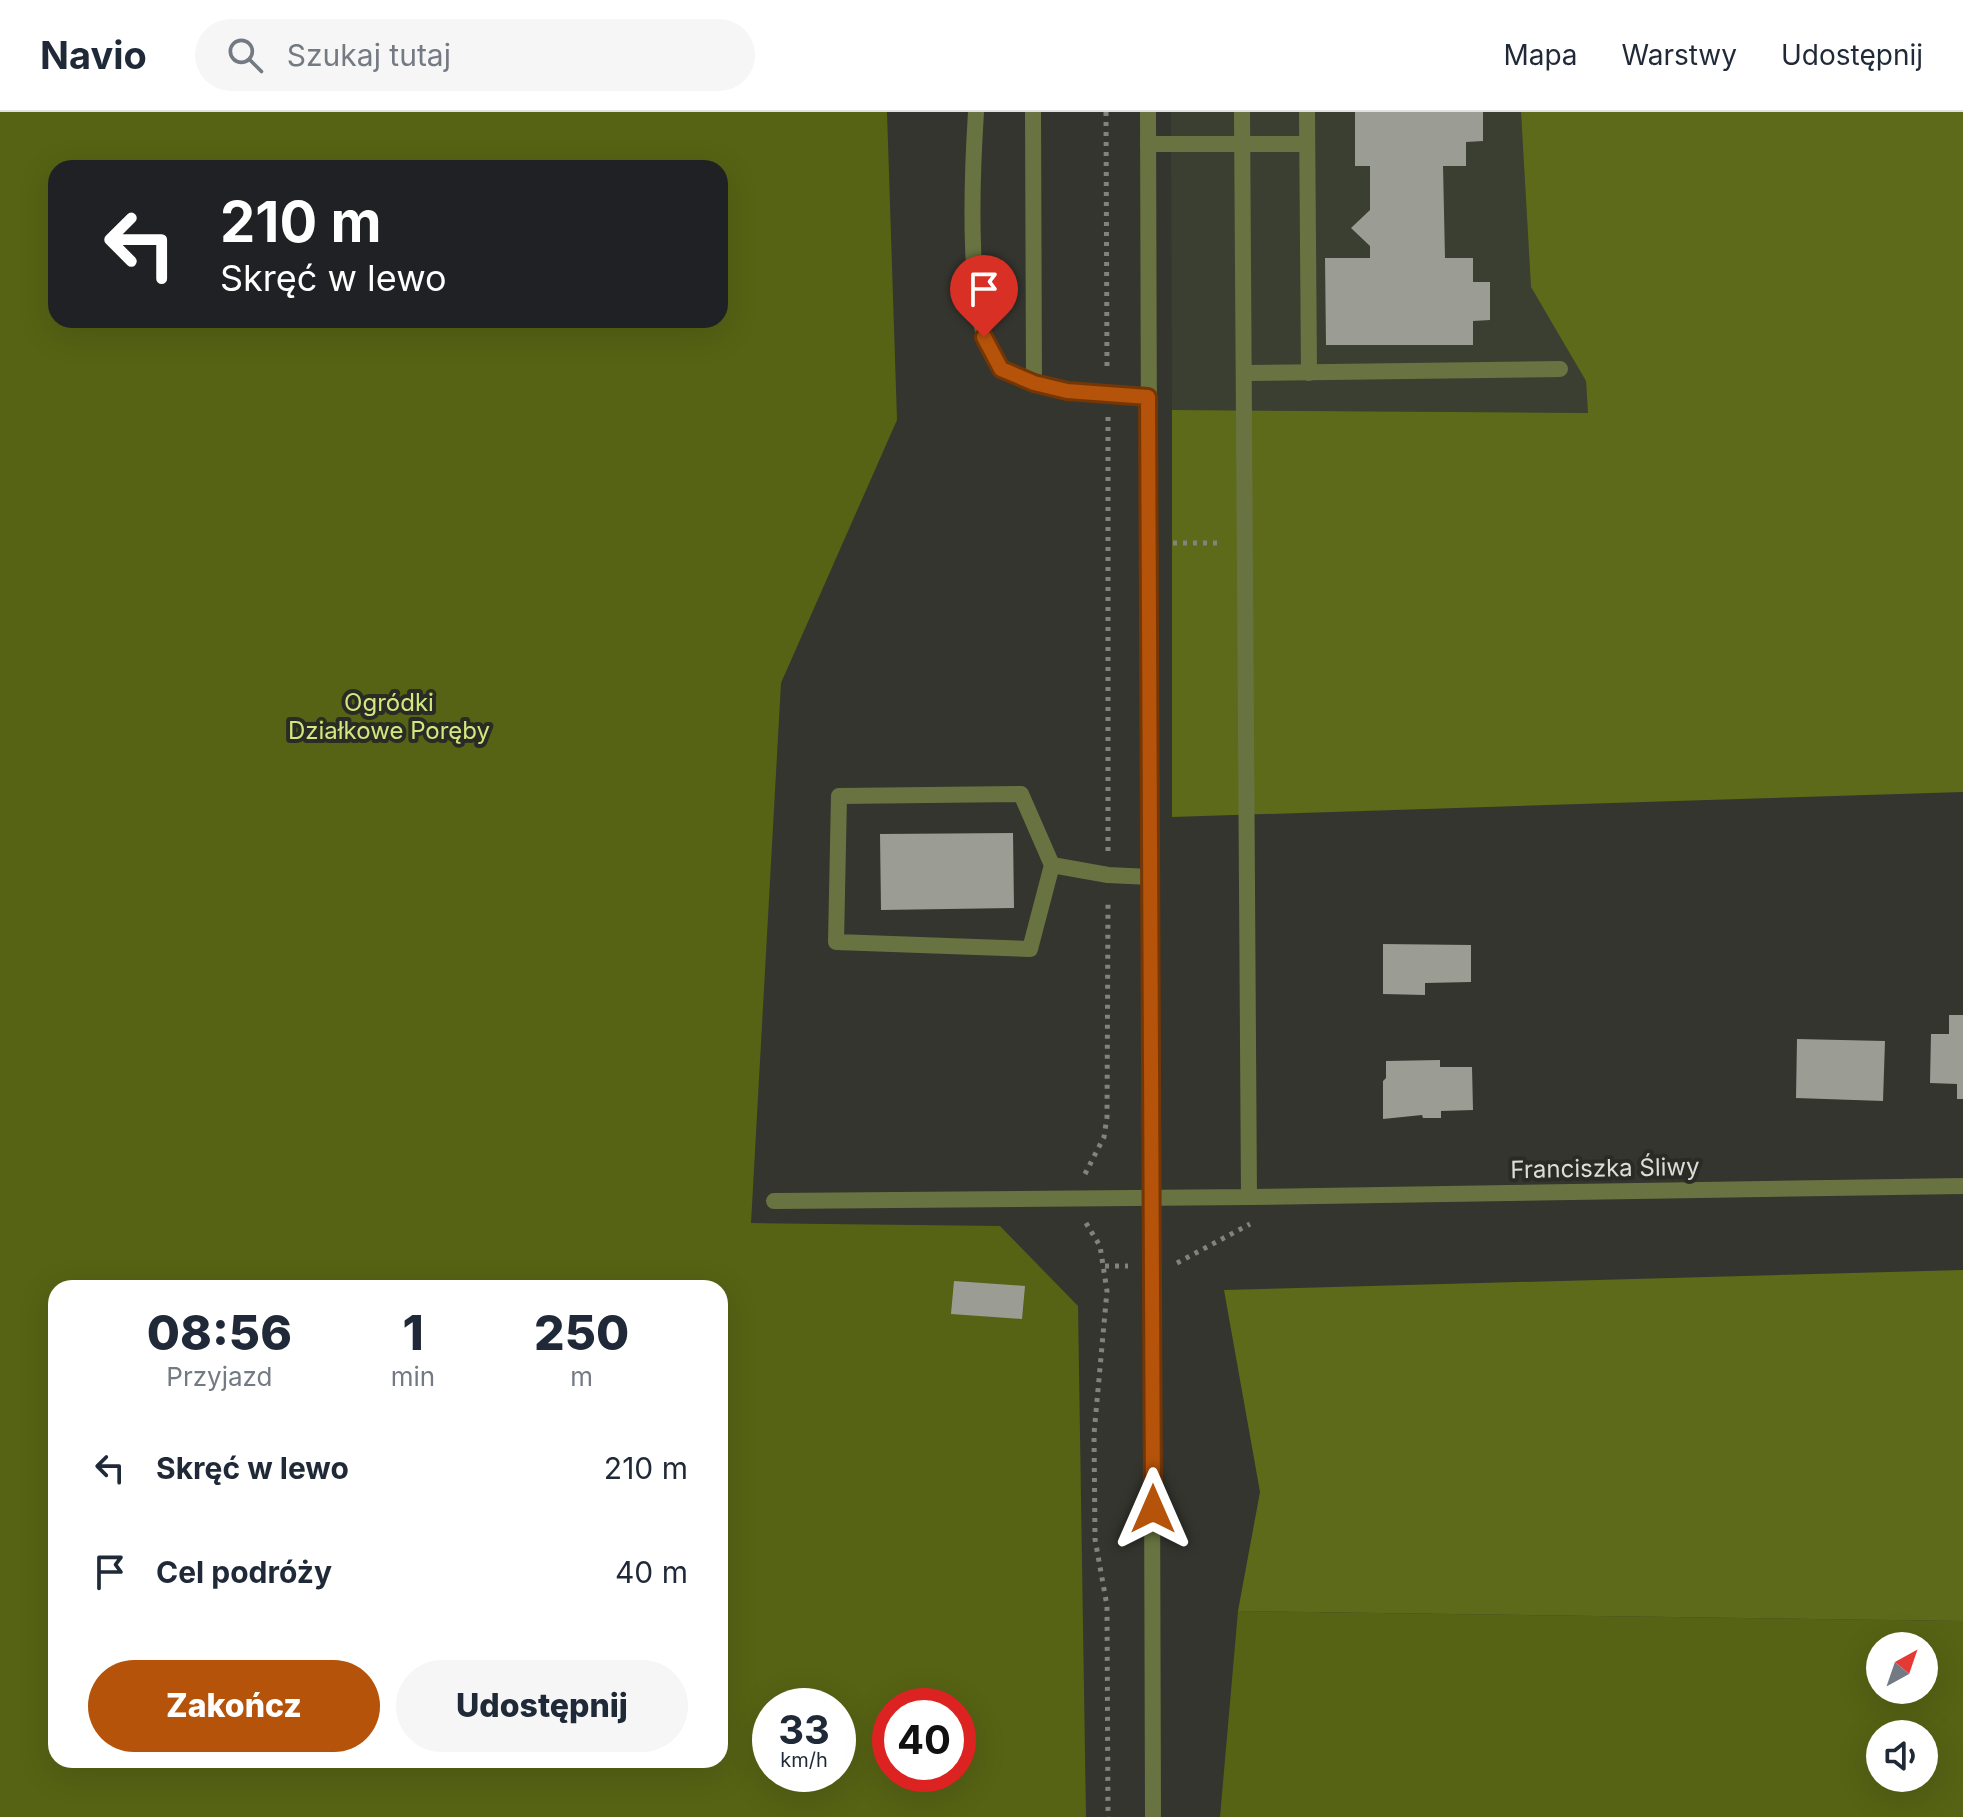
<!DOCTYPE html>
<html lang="pl">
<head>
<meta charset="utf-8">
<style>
  :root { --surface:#fff; --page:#f6f6f7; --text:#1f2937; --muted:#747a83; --line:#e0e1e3; --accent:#b45309 }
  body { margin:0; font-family:Inter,sans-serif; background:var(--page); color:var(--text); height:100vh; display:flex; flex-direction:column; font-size:30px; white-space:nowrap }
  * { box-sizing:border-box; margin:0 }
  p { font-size:26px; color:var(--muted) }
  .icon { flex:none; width:44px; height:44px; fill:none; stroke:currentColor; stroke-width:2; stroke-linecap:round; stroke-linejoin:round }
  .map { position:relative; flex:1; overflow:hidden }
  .drawer { position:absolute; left:48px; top:1168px; width:680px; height:488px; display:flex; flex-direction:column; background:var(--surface); border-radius:24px; box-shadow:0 8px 32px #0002 }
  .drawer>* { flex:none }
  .hud { position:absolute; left:48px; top:48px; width:680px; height:168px; border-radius:24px; box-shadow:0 8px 32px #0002; background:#202124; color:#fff; overflow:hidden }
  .needle { width:52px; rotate:40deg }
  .controls { position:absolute; left:1866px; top:1520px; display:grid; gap:16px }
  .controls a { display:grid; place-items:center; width:72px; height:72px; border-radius:50%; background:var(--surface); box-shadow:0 8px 32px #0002; font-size:40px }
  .speed { position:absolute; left:752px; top:1576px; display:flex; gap:16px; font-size:40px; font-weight:700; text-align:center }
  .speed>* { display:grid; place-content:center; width:104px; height:104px; border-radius:50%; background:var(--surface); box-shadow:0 8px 32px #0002; line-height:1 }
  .speed small { font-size:20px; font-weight:400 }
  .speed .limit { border:12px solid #d22; background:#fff; color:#111 }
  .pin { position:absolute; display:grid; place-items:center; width:68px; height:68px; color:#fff; margin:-82px -34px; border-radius:50% 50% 50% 0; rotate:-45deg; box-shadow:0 0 8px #0007 }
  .pin .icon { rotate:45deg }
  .me { position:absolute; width:88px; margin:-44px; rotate:0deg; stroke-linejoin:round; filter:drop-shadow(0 0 6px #0008) }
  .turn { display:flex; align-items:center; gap:28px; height:168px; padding:0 40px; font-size:36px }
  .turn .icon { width:104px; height:104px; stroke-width:2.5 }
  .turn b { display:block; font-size:56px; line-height:68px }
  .eta { display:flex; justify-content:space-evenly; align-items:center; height:136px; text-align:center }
  .eta b { font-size:48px; font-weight:800; line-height:56px }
  .cta { display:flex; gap:16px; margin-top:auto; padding:16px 40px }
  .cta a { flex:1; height:92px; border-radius:48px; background:var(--accent); color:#fff; font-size:32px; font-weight:800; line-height:92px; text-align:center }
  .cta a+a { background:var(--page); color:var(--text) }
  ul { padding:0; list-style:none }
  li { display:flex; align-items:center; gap:24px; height:104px; padding:0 40px }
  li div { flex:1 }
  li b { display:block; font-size:30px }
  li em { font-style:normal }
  header { display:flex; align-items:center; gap:48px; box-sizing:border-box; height:112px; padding:0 40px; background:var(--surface); border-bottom:2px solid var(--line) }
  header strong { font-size:38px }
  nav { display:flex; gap:44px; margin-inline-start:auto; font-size:28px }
  .search { width:560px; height:72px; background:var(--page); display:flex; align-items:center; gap:20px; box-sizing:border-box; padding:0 28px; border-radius:44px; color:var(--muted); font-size:30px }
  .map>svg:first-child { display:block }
</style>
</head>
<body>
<header>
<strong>Navio</strong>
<div class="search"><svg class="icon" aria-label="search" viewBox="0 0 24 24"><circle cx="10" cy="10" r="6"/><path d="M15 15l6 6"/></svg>Szukaj tutaj</div>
<nav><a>Mapa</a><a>Warstwy</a><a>Udostępnij</a></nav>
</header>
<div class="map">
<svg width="1963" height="1705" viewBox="0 0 1963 1705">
  <rect width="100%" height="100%" fill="#34352e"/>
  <path fill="#3b3f32" d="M1171 0H1521L1531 175 1586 269 1588 301 1172 298Z"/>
  <g fill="#566314" fill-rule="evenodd">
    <path d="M0 0H887L897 308 781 571 751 1111 1000 1114 1078 1194 1086 1705H0ZM56 56H720V208H56ZM56 1176H720V1648H56ZM770 1594H838V1662H770ZM890 1594H958V1662H890Z"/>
    <path d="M1238 1499 1963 1509V1705H1220ZM1880 1534H1924V1578H1880ZM1880 1622H1924V1666H1880Z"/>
  </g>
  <g fill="#5d6a19">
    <path d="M1521 0H1963V680L1172 705V298L1588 301 1586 269 1531 175Z"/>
    <path d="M1963 1158V1509L1238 1499 1260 1380 1224 1178Z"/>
  </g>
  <g fill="#9b9d95">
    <path d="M1355 0H1483V29L1466 30V54H1443L1445 146H1473V170H1490V208L1473 209V233H1326L1325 146H1370V134L1351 116 1370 98V54H1355Z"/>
    <path d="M1013 721 1014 796 881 798 880 722Z"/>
    <path d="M1383 832 1471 833V870L1425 871V883L1383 882Z"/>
    <path d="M1949 903H1963V987H1957V972L1930 971 1931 922H1949Z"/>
    <path d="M1797 927 1885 929 1883 989 1796 986Z"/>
    <path d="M1440 948V955H1472L1473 998 1441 999V1006H1423L1422 1003 1383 1007V969L1386 966V949Z"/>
    <path d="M954 1169 1025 1174 1022 1207 951 1202Z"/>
  </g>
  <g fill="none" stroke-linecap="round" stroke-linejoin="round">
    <g stroke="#82837d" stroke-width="5" stroke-dasharray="4 6" stroke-linecap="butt">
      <path d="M1106 0 1107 259"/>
      <path d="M1108 305V739"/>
      <path d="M1173 431H1219"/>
      <path d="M1085 1062 1104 1025 1107 1005 1108 789"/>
      <path d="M1086 1111 1100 1134 1107 1179 1094 1322 1095 1427 1107 1494 1108 1705"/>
      <path d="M1177 1151 1250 1112"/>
      <path d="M1105 1154H1128"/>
    </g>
    <g stroke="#697341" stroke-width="16">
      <path d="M976 0C973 47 962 232 1004 258 1045 283 1101 281 1148 285"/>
      <path d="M1033 0 1034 271"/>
      <path d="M1307 0 1309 261"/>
      <path d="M1148 32H1307"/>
      <path d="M1245 261 1560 257"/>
      <path d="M1052 753 1030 837 836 830 839 684 1021 682 1052 753 1108 763 1150 765"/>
    </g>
    <g stroke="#697341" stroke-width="16">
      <path d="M1249 1085 1963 1074"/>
      <path d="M774 1089 1249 1085 1242 0"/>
    </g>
    <path stroke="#697341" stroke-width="16" d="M1148 0 1153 1705"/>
  </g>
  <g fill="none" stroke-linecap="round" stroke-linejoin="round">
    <g stroke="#753606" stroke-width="20">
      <path id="route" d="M984 225 1001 257 1034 271 1067 279 1148 285 1153 1397"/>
    </g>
    <use href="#route" stroke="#b45309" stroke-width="14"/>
  </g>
  <g text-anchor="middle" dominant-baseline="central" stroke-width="8" stroke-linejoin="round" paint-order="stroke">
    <g font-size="24" fill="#d2e77d" stroke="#2a2b25">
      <text x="389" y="590">Ogródki<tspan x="389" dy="28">Działkowe Poręby</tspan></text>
    </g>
    <g font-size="24" fill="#dcddd9" stroke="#2a2b25">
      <text transform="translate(1605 1056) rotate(-1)">Franciszka Śliwy</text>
    </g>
  </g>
</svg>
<div class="controls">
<a><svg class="needle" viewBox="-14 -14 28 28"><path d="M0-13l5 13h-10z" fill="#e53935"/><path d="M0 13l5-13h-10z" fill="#747a83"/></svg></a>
<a><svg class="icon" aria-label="sound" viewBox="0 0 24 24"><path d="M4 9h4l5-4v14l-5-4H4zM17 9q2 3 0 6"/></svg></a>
</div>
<div class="speed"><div>33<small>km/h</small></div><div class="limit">40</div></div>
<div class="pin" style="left:984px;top:225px;background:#d93025"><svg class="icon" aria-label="arrive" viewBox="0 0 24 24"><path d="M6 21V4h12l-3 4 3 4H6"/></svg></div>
<svg class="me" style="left:1153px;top:1397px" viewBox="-20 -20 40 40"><path d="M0-17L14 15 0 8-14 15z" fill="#b45309" stroke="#fff" stroke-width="4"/></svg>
<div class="hud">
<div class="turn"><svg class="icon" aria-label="left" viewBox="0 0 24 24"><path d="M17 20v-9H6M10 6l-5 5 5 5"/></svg><div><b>210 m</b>Skręć w lewo</div></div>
</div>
<section class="drawer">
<div class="eta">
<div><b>08:56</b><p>Przyjazd</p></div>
<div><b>1</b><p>min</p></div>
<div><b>250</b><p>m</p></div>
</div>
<ul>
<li><svg class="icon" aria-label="left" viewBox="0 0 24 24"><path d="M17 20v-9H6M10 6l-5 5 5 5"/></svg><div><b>Skręć w lewo</b></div><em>210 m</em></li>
<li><svg class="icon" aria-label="arrive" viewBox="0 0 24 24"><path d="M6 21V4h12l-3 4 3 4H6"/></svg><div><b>Cel podróży</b></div><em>40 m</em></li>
</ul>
<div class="cta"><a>Zakończ</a><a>Udostępnij</a></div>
</section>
</div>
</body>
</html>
